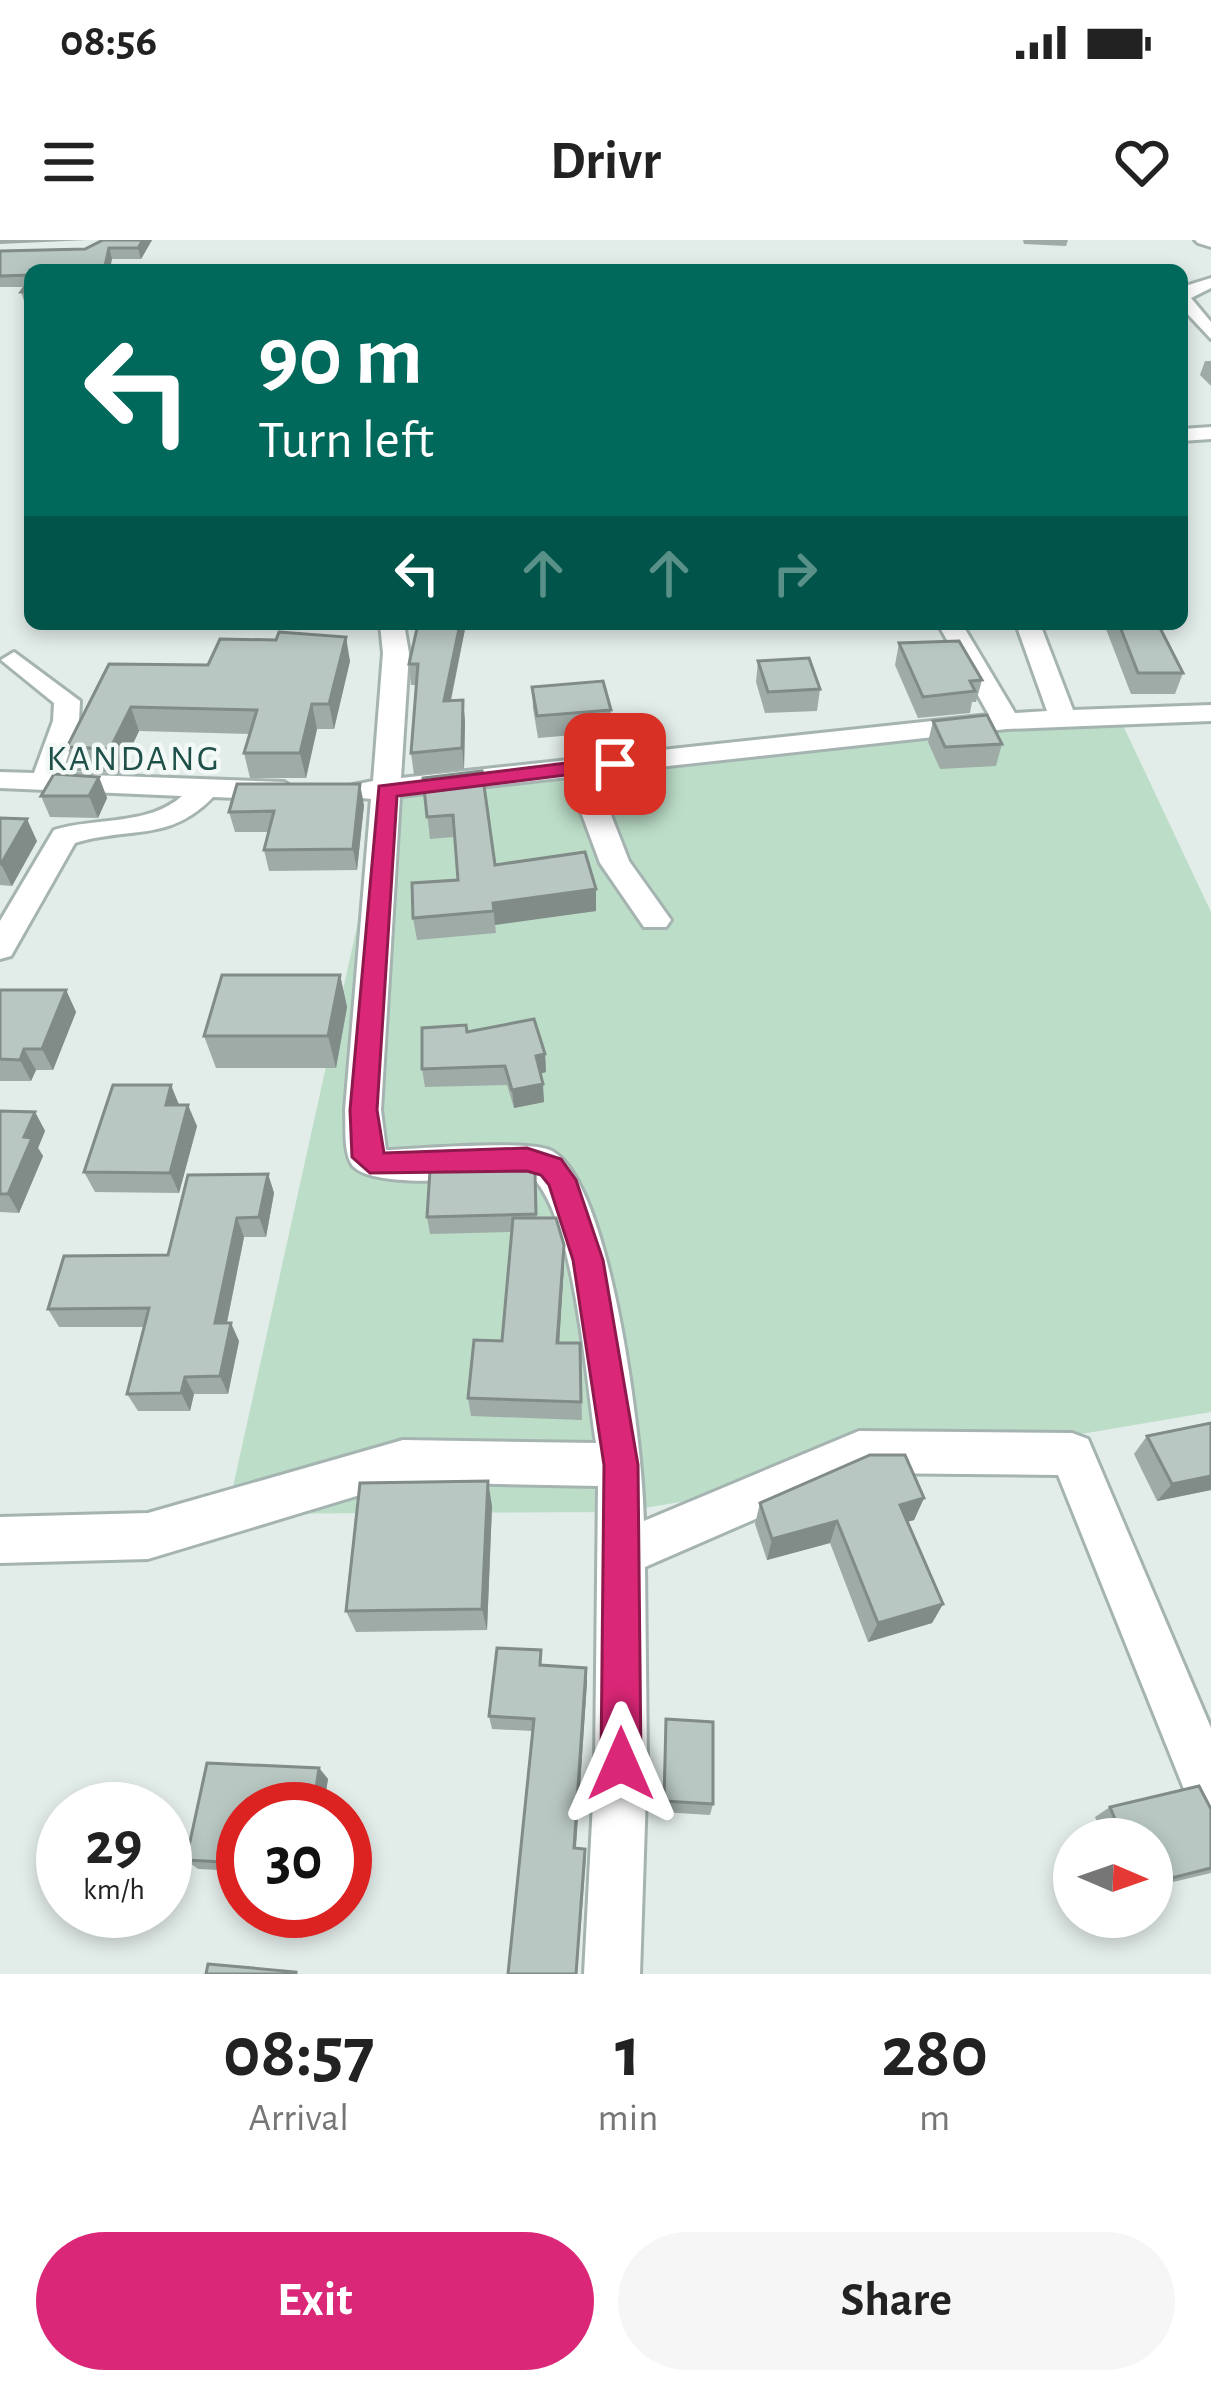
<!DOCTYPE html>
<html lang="en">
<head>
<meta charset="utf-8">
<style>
  :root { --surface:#fff; --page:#f6f6f6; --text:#222; --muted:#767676; --accent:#db2777 }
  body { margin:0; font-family:"Alegreya Sans",sans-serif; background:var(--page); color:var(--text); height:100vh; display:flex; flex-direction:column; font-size:45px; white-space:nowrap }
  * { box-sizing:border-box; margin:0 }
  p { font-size:39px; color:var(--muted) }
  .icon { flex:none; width:66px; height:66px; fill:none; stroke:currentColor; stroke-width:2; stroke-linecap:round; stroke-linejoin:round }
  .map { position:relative; height:1734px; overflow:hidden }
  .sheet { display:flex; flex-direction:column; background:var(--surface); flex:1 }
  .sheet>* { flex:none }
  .guide { position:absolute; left:24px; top:24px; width:1164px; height:366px; border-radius:18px; box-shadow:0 6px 18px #0003; background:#00695c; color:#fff; overflow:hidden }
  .needle { width:78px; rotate:92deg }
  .buttons { position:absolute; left:1053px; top:1578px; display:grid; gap:24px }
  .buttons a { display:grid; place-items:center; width:120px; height:120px; border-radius:50%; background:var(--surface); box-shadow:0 6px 18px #0003; font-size:60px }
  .speed { position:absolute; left:36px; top:1542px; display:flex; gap:24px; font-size:60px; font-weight:700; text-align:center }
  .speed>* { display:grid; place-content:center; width:156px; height:156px; border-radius:50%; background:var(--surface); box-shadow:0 6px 18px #0003; line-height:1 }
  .speed small { font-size:30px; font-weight:400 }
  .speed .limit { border:18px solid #d22; background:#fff; color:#111 }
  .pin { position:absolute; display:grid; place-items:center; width:102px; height:102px; color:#fff; margin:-51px; border-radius:24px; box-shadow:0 6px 18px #0006 }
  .me { position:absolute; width:132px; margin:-66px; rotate:0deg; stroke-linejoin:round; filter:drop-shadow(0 0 9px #0008) }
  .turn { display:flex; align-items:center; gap:42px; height:252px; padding:0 36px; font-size:54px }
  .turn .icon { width:156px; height:156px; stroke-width:2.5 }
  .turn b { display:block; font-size:84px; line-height:102px }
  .lanes { display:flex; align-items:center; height:114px; padding:0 36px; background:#0003; justify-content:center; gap:60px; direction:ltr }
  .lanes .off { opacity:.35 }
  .eta { display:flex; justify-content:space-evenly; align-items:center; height:204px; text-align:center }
  .eta b { font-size:72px; font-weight:600; line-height:84px }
  .button { display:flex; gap:24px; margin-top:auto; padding:24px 36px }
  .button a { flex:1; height:138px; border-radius:72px; background:var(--accent); color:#fff; font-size:48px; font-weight:600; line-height:138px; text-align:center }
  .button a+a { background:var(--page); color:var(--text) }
  .status { display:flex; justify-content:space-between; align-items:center; height:84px; padding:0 60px; background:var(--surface); direction:ltr }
  .status svg { height:33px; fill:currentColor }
  header { display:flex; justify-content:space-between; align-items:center; height:156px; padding:0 36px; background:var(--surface); font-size:54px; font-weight:600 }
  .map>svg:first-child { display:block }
</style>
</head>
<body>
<div class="status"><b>08:56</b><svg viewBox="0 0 49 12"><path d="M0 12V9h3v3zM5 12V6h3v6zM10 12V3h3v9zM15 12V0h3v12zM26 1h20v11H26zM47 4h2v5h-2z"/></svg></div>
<header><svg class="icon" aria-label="menu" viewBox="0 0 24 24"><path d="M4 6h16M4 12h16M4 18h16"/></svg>Drivr<svg class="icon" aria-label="heart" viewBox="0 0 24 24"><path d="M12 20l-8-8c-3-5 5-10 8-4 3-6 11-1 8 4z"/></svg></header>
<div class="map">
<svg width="1211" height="1734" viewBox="0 0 1211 1734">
  <rect width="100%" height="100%" fill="#e2ece9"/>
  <path fill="#bcddc8" d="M1120 479 1211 672V1172L621 1272 227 1274 387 551Z"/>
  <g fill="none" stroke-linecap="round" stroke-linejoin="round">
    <g stroke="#a5b4b1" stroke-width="6">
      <g id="minor">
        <path d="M1195 0H1211V7L1198 3Z"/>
        <path d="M1211 38V48L1191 58 1211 82V99L1182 68V47Z"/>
        <path d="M1211 187V199L1182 201V189Z"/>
        <path d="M380 384H404L409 413 401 538 989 475 938 384H962L1015 473 1047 471 1016 384H1040L1073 470 1211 465V481L1007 489 595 534 629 621 671 680 666 687H644L600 623 568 537 400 556 381 870 386 910C416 909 531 899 552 911 613 945 643 1211 644 1281L859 1191 1072 1193 1088 1199 1211 1488V1576L1192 1569 1058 1235 861 1233 645 1327 647 1524 640 1734H584L595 1524 598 1246 403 1242 148 1319 0 1323V1277L148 1273 403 1200 596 1203C586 1142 575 975 531 936 496 937 375 951 353 926 343 914 346 885 345 870L371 559 353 557 349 551 353 545 373 541 383 413Z"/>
        <path d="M14 412 80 461 79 481 62 534 284 542 298 551 284 560 213 557C169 603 129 586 75 603L11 716 0 719V681L54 590C95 577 149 586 182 556L0 548V532L34 533 53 481 54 463 1 420Z"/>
      </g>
    </g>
    <use href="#minor" fill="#fff" fill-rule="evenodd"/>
  </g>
  <g fill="#9eaba7">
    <path d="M0 0H88L0 4Z"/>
    <path d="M103 0H216H152L141 19H112L30 30V64H25L21 52 25 47H0V11L85 9Z"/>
    <path d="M1023 0H1068L1066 6 1024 4Z"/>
    <path d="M1205 121H1211V146L1200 135Z"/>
    <path d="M418 384H466L451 461 463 460 465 482 464 529 414 535 411 513 416 445H411L409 424Z"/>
    <path d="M1104 384H1158L1183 433 1175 454H1131Z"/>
    <path d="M899 403 982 440 976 462H972L970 473 918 478 895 425Z"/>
    <path d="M350 421 334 489H317L306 538H250L244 513 250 494 139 491 119 533 76 531 67 507 109 424 208 425Z"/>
    <path d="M758 421 820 449 817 471 765 473 756 442Z"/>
    <path d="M532 447 611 470 610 492 538 498 533 468Z"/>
    <path d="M933 481 1002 504 996 526 940 529 928 502Z"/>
    <path d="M99 537 107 558 98 578 50 577 41 556Z"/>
    <path d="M423 538 495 625 596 671 495 684 496 693 417 700 413 678 458 640 454 597 430 599Z"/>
    <path d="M364 565 357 630 269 631 264 610 268 592H235L229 572Z"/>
    <path d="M0 578 37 601 12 646 0 645Z"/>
    <path d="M340 735 347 767 336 828H216L204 796Z"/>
    <path d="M0 750H66L76 772 53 830H36L31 841H0Z"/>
    <path d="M467 792 545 814 546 832 541 834 544 862 514 868 507 845 425 847 422 829Z"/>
    <path d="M179 865 197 886 179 953 95 952 84 932Z"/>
    <path d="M0 871 35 872 45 891 38 908 43 916 19 973 0 972Z"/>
    <path d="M530 927 537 978 564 1025 559 1103H580L582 1180 471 1176 468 1158 502 1101 512 992 430 994 427 977Z"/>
    <path d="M268 934 274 953 266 997H244L227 1083 239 1101 228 1154H194L190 1171H138L127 1154 144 1087H59L48 1069 168 1015Z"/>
    <path d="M1147 1196 1211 1250 1157 1261 1134 1214Z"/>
    <path d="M924 1258 914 1280 907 1282 943 1364 932 1383 868 1402 830 1303 767 1320 755 1284 760 1263Z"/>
    <path d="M492 1266 487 1390 356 1392 346 1371Z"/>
    <path d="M542 1425 587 1442 576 1608 585 1609 586 1619 577 1734H508L533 1491 492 1489 489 1476Z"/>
    <path d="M666 1479 713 1564 710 1575 662 1572Z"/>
    <path d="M207 1523 319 1528 328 1539 323 1569H243V1631L198 1629 186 1620Z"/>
    <path d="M1110 1567 1211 1569V1633L1152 1647V1599H1104L1095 1577Z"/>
  </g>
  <g fill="#818b88">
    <path d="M143 0H152L141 19 138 8Z"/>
    <path d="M109 8 112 19 110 30H104Z"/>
    <path d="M460 384H466L446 482 444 461Z"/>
    <path d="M346 397 350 421 334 489 329 464Z"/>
    <path d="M463 460 465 482 464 529 462 508Z"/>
    <path d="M312 464 317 489 306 538 300 513Z"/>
    <path d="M131 467 139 491 119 533 110 509Z"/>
    <path d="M99 537 107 558 98 578 89 556Z"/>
    <path d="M360 544 364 565 357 630 353 609Z"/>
    <path d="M27 579 37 601 12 646 1 624Z"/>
    <path d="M596 649V671L495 685 493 663Z"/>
    <path d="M340 735 347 767 336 828 328 796Z"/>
    <path d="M66 750 76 772 53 830 42 809Z"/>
    <path d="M24 809 36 830 31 841 20 820Z"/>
    <path d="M545 814 546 832 537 834 536 816Z"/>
    <path d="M543 844 544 862 514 868 512 850Z"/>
    <path d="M171 845 180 867 166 865Z"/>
    <path d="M188 865 197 886 179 953 170 933Z"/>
    <path d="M35 872 45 891 38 908 43 916 19 973 8 954 24 897Z"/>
    <path d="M268 934 274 953 266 997 259 977Z"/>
    <path d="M237 978 244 997 223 1101 215 1083Z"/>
    <path d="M564 1005V1025L558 1122 557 1103Z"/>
    <path d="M231 1083 239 1101 228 1154 220 1136Z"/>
    <path d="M185 1137 194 1154 190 1171 181 1153Z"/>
    <path d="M1211 1236V1250L1157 1261 1172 1244Z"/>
    <path d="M488 1241 492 1266 487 1390 482 1369Z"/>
    <path d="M924 1258 914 1280 890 1286 900 1265Z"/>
    <path d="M837 1281 830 1303 767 1320 772 1299Z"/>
    <path d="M943 1364 932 1383 868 1402 878 1383Z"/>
    <path d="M586 1428 587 1442 575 1618 574 1608Z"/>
    <path d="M319 1528 328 1539 323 1569H313Z"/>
  </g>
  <g fill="#b8c7c2" stroke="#818b88" stroke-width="3">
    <path d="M103 0H143L138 8H109L104 30H30V35L0 36V11L85 9Z"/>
    <path d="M30 39V52H21Z"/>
    <path d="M418 384H460L444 461 463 460 462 508 411 513 418 424H409Z"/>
    <path d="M1119 384H1158L1183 433H1138Z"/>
    <path d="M279 392 346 397 329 464H312L300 513H244L257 470 131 467 110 509 67 507 109 424 208 425 220 399 276 400Z"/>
    <path d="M959 401 982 440 970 441 975 451 923 457 899 403Z"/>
    <path d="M809 418 820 449 768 452 758 421Z"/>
    <path d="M603 441 611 470 537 476 532 447Z"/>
    <path d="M987 475 1002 504 945 507 933 481Z"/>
    <path d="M482 531 495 625 585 612 596 649 493 663 494 671 413 678 412 643 458 640 453 575 427 577 423 538Z"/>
    <path d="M54 534 99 537 89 556H41Z"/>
    <path d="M237 544H360L353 609 264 610 274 571 229 572Z"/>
    <path d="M0 578 27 579 1 624H0Z"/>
    <path d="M222 735H340L328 796H204Z"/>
    <path d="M0 750H66L42 809H24L20 820 0 819Z"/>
    <path d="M534 779 545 814 536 816 543 844 512 850 505 826 422 829V788L466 785 467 792Z"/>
    <path d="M113 845H171L166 865H188L170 933 84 932Z"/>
    <path d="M0 871 35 872 24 897 32 898 8 954H0Z"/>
    <path d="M530 927 535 933 536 974 427 977 430 930Z"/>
    <path d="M268 934 259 977 237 978 215 1083H231L220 1136 185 1137 181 1153 127 1154 149 1068 48 1069 64 1016 168 1015 188 935Z"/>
    <path d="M513 978H556L564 1005 557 1103H580L581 1162 468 1158 474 1100 502 1101Z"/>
    <path d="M1211 1183V1236L1172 1244 1147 1196Z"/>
    <path d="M870 1215H905L924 1258 900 1265 943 1364 878 1383 837 1281 772 1299 760 1263Z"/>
    <path d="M488 1241 482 1369 346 1371 360 1243Z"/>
    <path d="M497 1408 541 1410 540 1425 586 1428 574 1608 585 1609 576 1734H508L534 1479 489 1476Z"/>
    <path d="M666 1479 713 1482V1564L664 1561Z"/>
    <path d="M207 1523 319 1528 313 1569H243V1623L186 1620Z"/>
    <path d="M1199 1546 1211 1569V1628L1152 1643V1599H1123L1110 1567Z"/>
    <path d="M208 1724 296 1732V1734H206Z"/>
  </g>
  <path fill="#db2777" stroke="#8e194d" stroke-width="3" d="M615 517 622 519V528L397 556 377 870 384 913 527 908 561 919 576 940 603 1020 638 1225 641 1524 635 1538 621 1544 607 1538 601 1524 604 1225 573 1020 549 945 541 935 527 931 370 933 352 917 350 870 379 546Z"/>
  <g text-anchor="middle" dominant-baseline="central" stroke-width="9" stroke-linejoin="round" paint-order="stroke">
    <g font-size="36" letter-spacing="3" fill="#1e4f48" stroke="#f3f9f6">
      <text x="134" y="519">KANDANG</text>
    </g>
  </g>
</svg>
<div class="buttons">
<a><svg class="needle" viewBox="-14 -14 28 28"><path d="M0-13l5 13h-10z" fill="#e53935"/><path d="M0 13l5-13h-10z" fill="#767676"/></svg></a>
</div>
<div class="speed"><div>29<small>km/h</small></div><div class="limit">30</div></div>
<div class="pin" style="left:615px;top:524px;background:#d93025"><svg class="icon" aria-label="arrive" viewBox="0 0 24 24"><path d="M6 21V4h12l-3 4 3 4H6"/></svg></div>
<svg class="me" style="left:621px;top:1524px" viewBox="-20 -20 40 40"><path d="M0-17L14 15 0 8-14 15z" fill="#db2777" stroke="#fff" stroke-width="4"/></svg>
<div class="guide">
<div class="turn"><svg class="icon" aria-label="left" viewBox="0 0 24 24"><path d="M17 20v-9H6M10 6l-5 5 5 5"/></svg><div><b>90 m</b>Turn left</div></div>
<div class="lanes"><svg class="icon" aria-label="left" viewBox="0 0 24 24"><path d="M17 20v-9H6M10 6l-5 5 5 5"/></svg><svg class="icon off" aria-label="ahead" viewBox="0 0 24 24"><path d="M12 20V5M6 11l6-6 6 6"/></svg><svg class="icon off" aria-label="ahead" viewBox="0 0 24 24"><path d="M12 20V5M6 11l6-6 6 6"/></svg><svg class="icon off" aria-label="right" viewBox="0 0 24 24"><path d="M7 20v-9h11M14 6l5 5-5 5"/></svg></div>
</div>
</div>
<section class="sheet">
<div class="eta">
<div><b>08:57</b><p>Arrival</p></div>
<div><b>1</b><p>min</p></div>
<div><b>280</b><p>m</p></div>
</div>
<div class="button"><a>Exit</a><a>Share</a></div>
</section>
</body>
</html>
